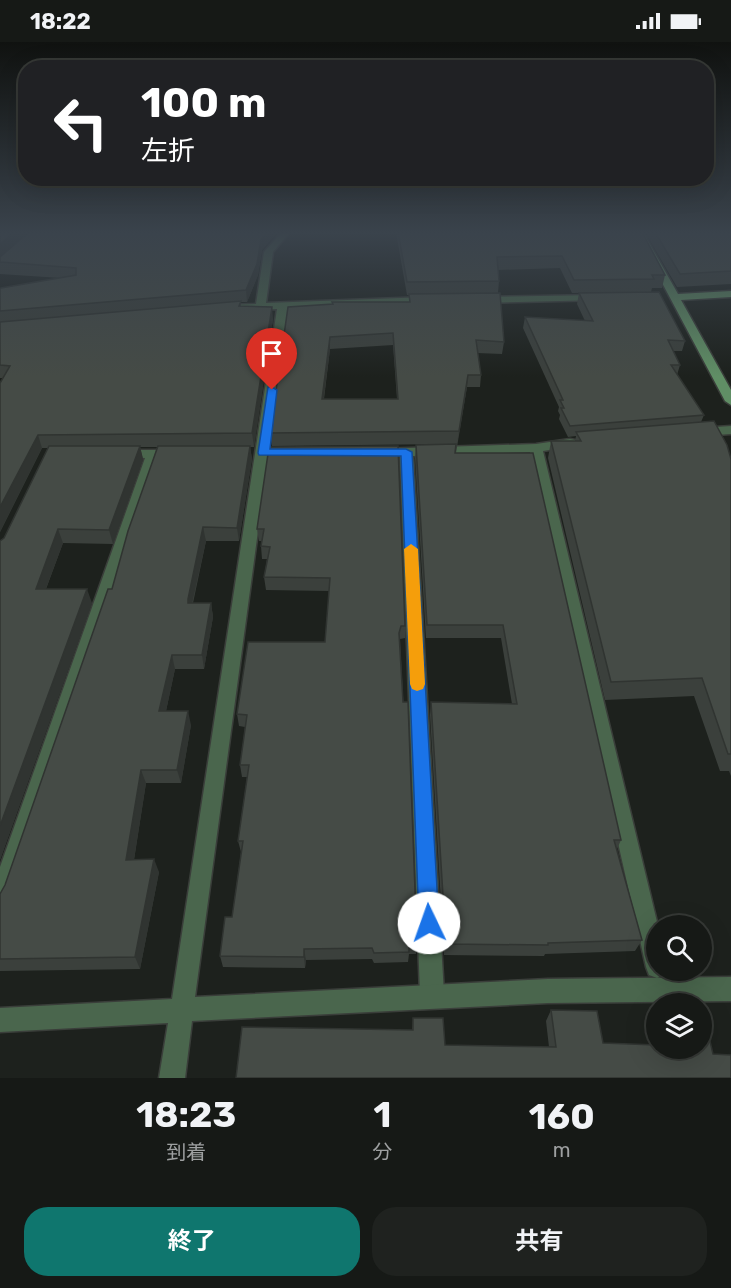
<!DOCTYPE html>
<html lang="ja">
<head>
<meta charset="utf-8">
<style>
  :root { --surface:#161916; --page:#1f221f; --text:#f1f3f6; --muted:#9ea0a1; --line:#353835; --accent:#0f766e }
  body { margin:0; font-family:Rubik,"Noto Sans JP",sans-serif; background:var(--page); color:var(--text); height:100vh; display:flex; flex-direction:column; font-size:22px; white-space:nowrap }
  * { box-sizing:border-box; margin:0 }
  p { font-size:20px; color:var(--muted) }
  .icon { flex:none; width:33px; height:33px; fill:none; stroke:currentColor; stroke-width:2; stroke-linecap:round; stroke-linejoin:round }
  .map { position:relative; height:1036px; overflow:hidden }
  .sheet { display:flex; flex-direction:column; background:var(--surface); flex:1 }
  .sheet>* { flex:none }
  .banner { position:absolute; left:18px; top:18px; width:696px; height:126px; border-radius:24px; box-shadow:0 6px 24px #0002,0 0 0 2px var(--line); background:#202124; color:#fff; overflow:hidden }
  .controls { position:absolute; left:646px; top:873px; display:grid; gap:12px }
  .controls a { display:grid; place-items:center; width:66px; height:66px; border-radius:50%; background:var(--surface); box-shadow:0 6px 24px #0002,0 0 0 2px var(--line); font-size:30px }
  .pin { position:absolute; display:grid; place-items:center; width:51px; height:51px; color:#fff; margin:-62px -26px; border-radius:50% 50% 50% 0; rotate:-45deg; box-shadow:0 0 6px #0007 }
  .pin .icon { rotate:45deg }
  .me { position:absolute; width:66px; margin:-33px; rotate:357deg; stroke-linejoin:round; filter:drop-shadow(0 0 4px #0008) }
  .turn { display:flex; align-items:center; gap:21px; height:126px; padding:0 24px; font-size:27px }
  .turn .icon { width:78px; height:78px; stroke-width:2.5 }
  .turn b { display:block; font-size:42px; line-height:51px }
  .eta { display:flex; justify-content:space-evenly; align-items:center; height:102px; text-align:center }
  .eta b { font-size:36px; font-weight:700; line-height:42px }
  .cta { display:flex; gap:12px; margin-top:auto; padding:12px 24px }
  .cta a { flex:1; height:69px; border-radius:24px; background:var(--accent); color:#fff; font-size:24px; font-weight:700; line-height:69px; text-align:center }
  .cta a+a { background:var(--page); color:var(--text) }
  .status { display:flex; justify-content:space-between; align-items:center; height:42px; padding:0 30px; background:var(--surface); direction:ltr }
  .status svg { height:16px; fill:currentColor }
  .map>svg:first-child { display:block }
</style>
</head>
<body>
<div class="status"><b>18:22</b><svg viewBox="0 0 49 12"><path d="M0 12V9h3v3zM5 12V6h3v6zM10 12V3h3v9zM15 12V0h3v12zM26 1h20v11H26zM47 4h2v5h-2z"/></svg></div>
<div class="map">
<svg width="731" height="1036" viewBox="0 0 731 1036">
  <rect width="100%" height="100%" fill="#1d211d"/>
  <g fill="none" stroke-linecap="round" stroke-linejoin="round">
    <g stroke="#3a3e3a" stroke-width="3">
      <g id="lane">
        <path d="M731 384V392L701 394 695 390 701 386Z"/>
        <path d="M570 397 575 398 576 401 575 404 543 409 658 884 657 928H667L665 933 657 936 649 933 646 925 530 410 413 414 444 952 440 960 432 964 424 960 420 952 400 414 378 415 372 411 378 407 536 402Z"/>
        <path d="M123 408H174L180 412 174 416H158L11 855 8 862 0 866V825L145 416 118 415 117 412 118 409Z"/>
      </g>
    </g>
    <g stroke="#3a3e3a" stroke-width="3">
      <g id="street">
        <path d="M282 190H290L273 210 266 261 427 255 432 258 427 261 288 267 195 955 548 937 731 935V959L548 961 192 979 185 1036H159L168 981 0 990V966L172 957 277 267 229 269 224 266 229 263 256 262 264 210Z"/>
        <path d="M598 253 603 256 602 258 481 261 476 258 481 255Z"/>
      </g>
    </g>
    <g stroke="#3a3e3a" stroke-width="3">
      <path id="secondary" d="M635 190H643L678 252 731 249V255L681 258 731 348V363L725 359Z"/>
    </g>
    <use href="#lane" fill="#4a664d" fill-rule="evenodd"/>
    <use href="#street" fill="#4a664d" fill-rule="evenodd"/>
    <use href="#secondary" fill="#608e65" fill-rule="evenodd"/>
  </g>
  <g fill="#3b403c" fill-rule="evenodd">
    <path d="M0 190H277L262 208 258 233 247 260H241V264L273 277 254 405H250L252 417 239 499H206L193 561H211L213 575 204 627H175L166 669 191 683 181 741H146L134 818 159 830 140 927 0 929V852L5 843 112 547 157 405H140L143 417 113 502 63 501 46 547 92 561 0 818V499L4 496 48 406H42L0 490V341L3 336H0V247L61 236 0 232Z"/>
    <path d="M396 190H642L665 233 662 246H652L651 250 572 251 560 226 498 228 499 239 498 251 504 300 502 312 477 311 481 333 480 345H467L456 411 621 798 617 807 642 898 635 909 545 912 544 914 444 913 430 673 431 660 512 662 501 596H426L415 416 416 403 445 402 272 404 270 391 288 265 409 260V253H407ZM393 303 397 357H324L330 307Z"/>
    <path d="M645 190H731V242L677 245Z"/>
    <path d="M579 251 685 299 682 309H673L680 323 677 333 704 373 701 380 731 417V734L729 729H720L694 654 605 658 548 416 551 399H575L576 394 568 395 559 377 560 373 558 369 559 365 523 286 525 275 585 279 577 262Z"/>
    <path d="M269 405 405 584V596L400 597V599L417 902 416 912H409L408 920 374 921 372 917 306 918 305 926 223 925 220 914 232 875 241 810 238 799 247 735H242L240 723 245 685 239 684 237 672 325 600 329 549 266 548 264 535 267 517H262L261 504 262 499H259L257 487Z"/>
    <path d="M551 968 603 1001 655 1003 657 1001V1006L713 1012 236 1036 412 988 413 976 445 1003 549 1005 546 979Z"/>
  </g>
  <g fill="#303431">
    <path d="M14 190H29L0 216V202Z"/>
    <path d="M268 190H277L262 208 258 233 247 260 246 248 261 197Z"/>
    <path d="M272 265 273 277 254 405 252 391Z"/>
    <path d="M330 295V307L322 370V357Z"/>
    <path d="M468 333 467 345 457 402 459 389Z"/>
    <path d="M38 393 42 406 0 490V465Z"/>
    <path d="M140 404 143 417 113 502 109 488Z"/>
    <path d="M250 404 252 417 239 499 237 486Z"/>
    <path d="M203 485 206 499 190 571 188 557Z"/>
    <path d="M58 487 63 501 41 560 36 547Z"/>
    <path d="M87 547 92 561 0 818V784Z"/>
    <path d="M211 561 213 575 204 627 202 613Z"/>
    <path d="M172 613 175 627 163 683 159 669Z"/>
    <path d="M188 669 191 683 181 741 177 728Z"/>
    <path d="M141 728 146 741 132 830 126 818Z"/>
    <path d="M154 817 159 830 140 927 135 915Z"/>
    <path d="M304 907 306 918 305 926 304 915Z"/>
  </g>
  <g fill="#454b46" stroke="#303431" stroke-width="1.5" fill-rule="evenodd">
    <path d="M0 190H14L0 202Z"/>
    <path d="M29 190H268L261 197 257 222 246 248 0 269V247L1 246 76 233V226L0 220V215Z"/>
    <path d="M398 190H642L665 233H652L654 237 574 238 562 214 497 215 499 239 407 240Z"/>
    <path d="M655 190H731V229L680 232Z"/>
    <path d="M659 250 685 299 668 298 680 323H671L704 373 570 384 561 366H564L560 358H563L525 275 593 279 579 251Z"/>
    <path d="M500 251 504 300 476 298 481 333H468L459 389 270 391 288 265 333 262 332 260H410L409 252ZM393 291 398 357H322L330 295Z"/>
    <path d="M241 259 239 264 272 265 252 391 38 393 0 465V341L10 324 0 323V280Z"/>
    <path d="M714 379 727 403 731 417V712H728L702 636 611 640 551 399H581L576 390 587 389Z"/>
    <path d="M456 402 455 411H533L621 798H614L642 898 548 901V903L446 902 431 660 517 662 503 583H427L416 403Z"/>
    <path d="M49 404H140L109 488 58 487 36 547H87L0 784V499L4 496Z"/>
    <path d="M158 404H250L237 486 203 485 188 557V561H211L202 613H172L159 669H188L177 728H141L126 818 154 817 135 915 0 917V852L5 843 108 547H112L128 489Z"/>
    <path d="M398 404 405 584H401L399 591 403 660H408L417 902H409V910L374 911 372 906 304 907V915L220 914 225 875H232L243 799H238L249 723H240L247 673 237 672 248 600H325L330 536 264 535 270 505 261 504 264 487H257L269 405Z"/>
    <path d="M551 968 597 969 603 1001 657 1003V1006H702V995H709L713 1012 731 1013V1036H236L242 985 413 988V976H443L445 1003 556 1005Z"/>
  </g>
  <linearGradient id="sky" x2="0" y2="1"><stop stop-color="#101210"/><stop offset="0.57" stop-color="#3a434c"/><stop offset="1" stop-color="#3a434c" stop-opacity="0"/></linearGradient>
  <rect width="731" height="335" fill="url(#sky)"/>
  <path fill="#1a73e8" stroke="#114b97" stroke-width="1.5" d="M268 345H272L277 348 270 407H406L412 410 439 881 436 888 429 891 422 888 419 881 401 414 259 413 258 411Z"/>
  <path fill="#f59e0b" d="M411 502 418 507 425 642 423 647 417 649 412 647 410 642 404 507Z"/>
</svg>
<div class="controls">
<a><svg class="icon" aria-label="search" viewBox="0 0 24 24"><circle cx="10" cy="10" r="6"/><path d="M15 15l6 6"/></svg></a>
<a><svg class="icon" aria-label="layers" viewBox="0 0 24 24"><path d="M12 4l9 5-9 5-9-5zM3 14l9 5 9-5"/></svg></a>
</div>
<div class="pin" style="left:272px;top:348px;background:#d93025"><svg class="icon" aria-label="arrive" viewBox="0 0 24 24"><path d="M6 21V4h12l-3 4 3 4H6"/></svg></div>
<svg class="me" style="left:429px;top:881px" viewBox="-20 -20 40 40"><circle r="19" fill="#fff"/><path d="M0-13L10 11 0 6-10 11z" fill="#1a73e8"/></svg>
<div class="banner">
<div class="turn"><svg class="icon" aria-label="left" viewBox="0 0 24 24"><path d="M17 20v-9H6M10 6l-5 5 5 5"/></svg><div><b>100 m</b>左折</div></div>
</div>
</div>
<section class="sheet">
<div class="eta">
<div><b>18:23</b><p>到着</p></div>
<div><b>1</b><p>分</p></div>
<div><b>160</b><p>m</p></div>
</div>
<div class="cta"><a>終了</a><a>共有</a></div>
</section>
</body>
</html>
